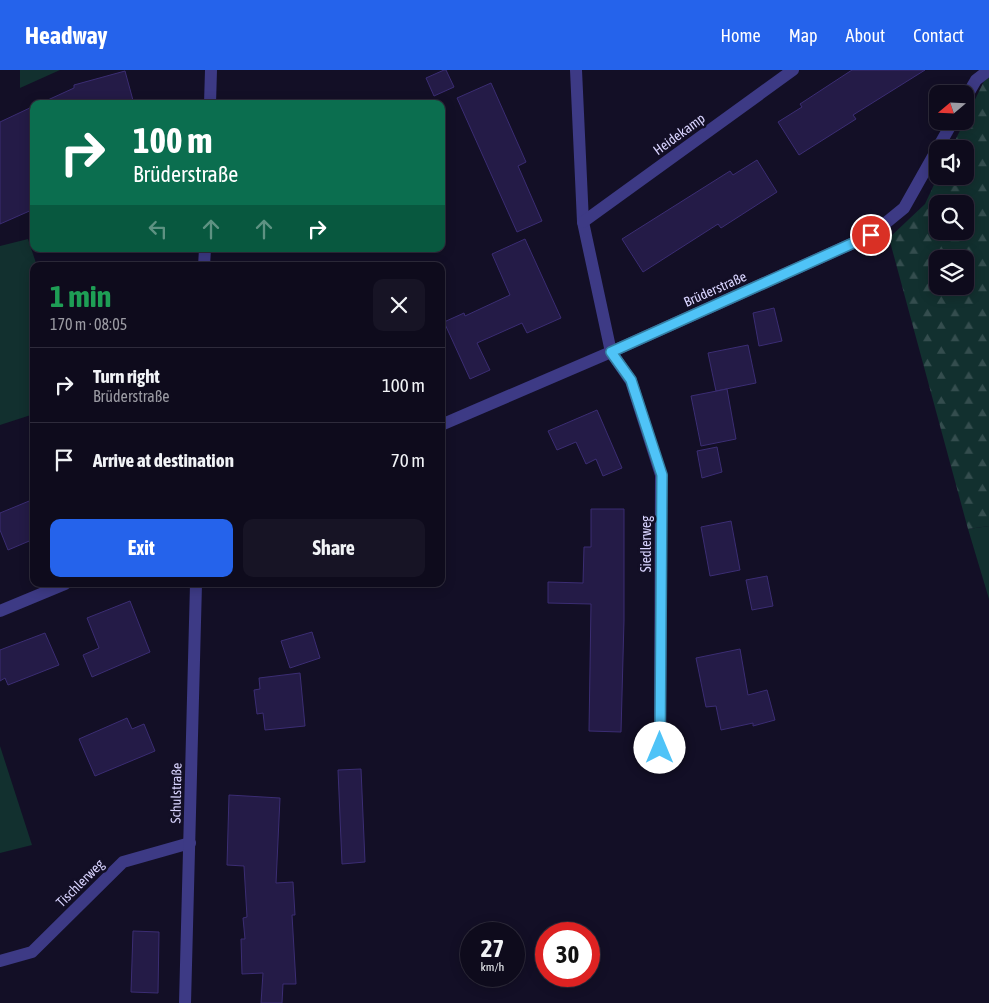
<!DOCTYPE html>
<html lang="en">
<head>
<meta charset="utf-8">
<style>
  :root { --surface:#0e0b1c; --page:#171425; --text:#f1f3f6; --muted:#9b9ba3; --line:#2e2b3b; --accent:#2563eb }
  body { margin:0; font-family:"Asap Condensed",sans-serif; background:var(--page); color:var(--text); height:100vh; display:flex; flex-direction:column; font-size:19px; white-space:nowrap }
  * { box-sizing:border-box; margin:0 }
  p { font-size:16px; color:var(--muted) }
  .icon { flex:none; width:28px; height:28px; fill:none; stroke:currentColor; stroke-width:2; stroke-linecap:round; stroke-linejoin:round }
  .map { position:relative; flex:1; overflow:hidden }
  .panel { position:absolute; left:30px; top:192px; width:415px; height:325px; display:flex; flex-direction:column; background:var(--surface); border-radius:10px; box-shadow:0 2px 12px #0003,0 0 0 1px var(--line) }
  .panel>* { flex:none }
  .guide { position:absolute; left:30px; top:30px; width:415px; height:152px; border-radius:10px; box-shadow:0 2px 12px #0003,0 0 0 1px var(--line); background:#0b6e4f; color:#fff; overflow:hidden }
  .needle { width:32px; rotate:251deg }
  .controls { position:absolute; left:929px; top:15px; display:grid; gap:10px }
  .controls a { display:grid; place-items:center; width:45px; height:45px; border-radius:10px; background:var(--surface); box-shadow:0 2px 12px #0003,0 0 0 1px var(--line); font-size:25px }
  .speed { position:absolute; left:460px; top:852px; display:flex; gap:10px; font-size:25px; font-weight:700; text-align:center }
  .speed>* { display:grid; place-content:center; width:65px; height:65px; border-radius:50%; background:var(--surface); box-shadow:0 2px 12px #0003,0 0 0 1px var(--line); line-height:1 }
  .speed small { font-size:12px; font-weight:400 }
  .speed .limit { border:8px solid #d22; background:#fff; color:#111 }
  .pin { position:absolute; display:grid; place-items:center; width:42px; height:42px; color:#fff; margin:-21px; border:2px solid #fff; border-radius:50%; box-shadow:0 1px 5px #0007 }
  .me { position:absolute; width:55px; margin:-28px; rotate:0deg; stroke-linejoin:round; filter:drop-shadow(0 0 4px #0008) }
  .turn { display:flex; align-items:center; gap:18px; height:105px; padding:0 20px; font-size:22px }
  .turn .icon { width:65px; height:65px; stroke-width:2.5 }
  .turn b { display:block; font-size:35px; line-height:42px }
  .lanes { display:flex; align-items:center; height:48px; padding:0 20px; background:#0003; justify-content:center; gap:25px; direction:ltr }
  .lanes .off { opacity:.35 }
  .round { display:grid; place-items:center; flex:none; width:52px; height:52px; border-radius:10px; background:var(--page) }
  .headline { display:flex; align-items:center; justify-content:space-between; height:85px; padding:0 20px }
  h1 { font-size:30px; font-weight:700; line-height:38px; color:#1e9e55 }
  .primary-button { display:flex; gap:10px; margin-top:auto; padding:10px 20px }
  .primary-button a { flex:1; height:58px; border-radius:10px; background:var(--accent); color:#fff; font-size:20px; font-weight:700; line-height:58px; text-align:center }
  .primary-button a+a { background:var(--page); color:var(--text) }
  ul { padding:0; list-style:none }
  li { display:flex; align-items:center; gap:15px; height:75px; padding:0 20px; border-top:1px solid var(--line) }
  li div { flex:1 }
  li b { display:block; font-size:19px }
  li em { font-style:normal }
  header { display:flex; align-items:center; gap:30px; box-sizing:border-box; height:70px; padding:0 25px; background:var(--accent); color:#fff }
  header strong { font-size:24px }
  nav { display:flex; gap:28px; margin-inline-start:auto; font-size:18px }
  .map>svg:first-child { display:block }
</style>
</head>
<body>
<header>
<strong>Headway</strong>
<nav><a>Home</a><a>Map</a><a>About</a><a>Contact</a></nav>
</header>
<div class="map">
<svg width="989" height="933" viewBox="0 0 989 933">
  <defs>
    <pattern id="forest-firs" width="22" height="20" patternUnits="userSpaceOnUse" patternTransform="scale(1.25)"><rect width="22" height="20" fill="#12302f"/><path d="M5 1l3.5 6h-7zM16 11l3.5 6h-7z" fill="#344d4e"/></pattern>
  </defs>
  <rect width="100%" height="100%" fill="#130f26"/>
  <g fill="#12302f">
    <path d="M20 0H60L20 18Z"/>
    <path d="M28 169 37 196H34V344L0 355V176Z"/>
    <path d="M989 456V529L968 459Z"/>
    <path d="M0 676 32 775 0 783Z"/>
  </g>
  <path fill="url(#forest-firs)" fill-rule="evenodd" d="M989 7V456L968 459 889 168 925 134 938 106H965V79H951L984 11ZM938 134H965V161H938ZM938 189H965V216H938Z"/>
  <g fill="#241b47" stroke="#3b2d73">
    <path d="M444 0H446L454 17 434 26 426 8Z"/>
    <path d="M852 0H925L853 45 856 49 799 85 778 52 802 37 800 34Z"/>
    <path d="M125 1 134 34H39L74 18V15Z"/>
    <path d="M491 13 526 92 518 96 542 151 517 162 457 28Z"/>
    <path d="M34 36V139L0 154V52Z"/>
    <path d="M757 90 777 122 721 158 718 154 643 202 622 169 730 101 733 105Z"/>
    <path d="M525 169 561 248 527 263 522 253 477 273 490 300 470 309 444 252 464 243 465 246 510 225 492 184Z"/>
    <path d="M774 238 782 271 759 276 753 243Z"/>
    <path d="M748 275 756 313 716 321 708 283Z"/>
    <path d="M727 319 736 369 701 376 691 326Z"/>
    <path d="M597 340 622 398 603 406 596 389 586 394 576 372 557 380 548 361Z"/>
    <path d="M717 377 722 402 702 408 697 381Z"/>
    <path d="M34 429V469L8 480 0 460V443Z"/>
    <path d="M591 439H624V550L621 662 589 661 591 534 548 533V512L583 513 584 477H591Z"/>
    <path d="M731 451 740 500 710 506 701 457Z"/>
    <path d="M767 506 773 536 752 540 746 510Z"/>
    <path d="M130 531 150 582 92 607 83 585 99 578 87 548Z"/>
    <path d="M312 562 320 588 290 598 281 571Z"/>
    <path d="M45 563 59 595 8 615 5 608 0 611V580Z"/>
    <path d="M740 579 748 625 767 620 775 650 753 656V653L721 660 716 636 706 637 696 588Z"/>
    <path d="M300 603 305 656 265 660 263 643 257 644 254 620 260 619 259 608Z"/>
    <path d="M127 648 132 659 144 654 155 681 95 706 79 669Z"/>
    <path d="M361 699 365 792 342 794 338 700Z"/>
    <path d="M229 725 280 728 276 813 293 812 295 845H292L296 914H283L282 933H261L263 903 242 904 241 869H245L243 848 247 847 244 796 227 795Z"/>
    <path d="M133 861 159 862 158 923 131 922Z"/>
  </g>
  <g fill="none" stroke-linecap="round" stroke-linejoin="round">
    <g stroke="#3d3a85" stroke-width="12">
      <path d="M576 0 583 152 611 282 631 311 661 405 660 678"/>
      <path d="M965 29 976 10 989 0"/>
      <path d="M210 34 211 0"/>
      <path d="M583 152 793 0"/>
      <path d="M204 196 205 179"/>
      <path d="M441 355 611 282 871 165 904 138 953 51"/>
      <path d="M0 541 65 514"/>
      <path d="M0 891 32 882 123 792 190 773"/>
      <path d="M185 933 196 514"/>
    </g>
  </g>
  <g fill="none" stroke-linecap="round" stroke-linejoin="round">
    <g stroke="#337fa1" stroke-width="12">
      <path id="route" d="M660 678 662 405 631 310 611 282 871 165"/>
    </g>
    <use href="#route" stroke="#4fc3f7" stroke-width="9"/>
  </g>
  <g text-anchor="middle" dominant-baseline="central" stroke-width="5" stroke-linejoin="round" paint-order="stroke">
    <g font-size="14" fill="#d9d4ff" stroke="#130f26">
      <text transform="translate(679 64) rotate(-36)">Heidekamp</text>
      <text transform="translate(715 219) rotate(-24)">Brüderstraße</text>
      <text transform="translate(646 474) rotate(-90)">Siedlerweg</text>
      <text transform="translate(176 723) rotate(-89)">Schulstraße</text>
      <text transform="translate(80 813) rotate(-45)">Tischlerweg</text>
    </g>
  </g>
</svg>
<div class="controls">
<a><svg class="needle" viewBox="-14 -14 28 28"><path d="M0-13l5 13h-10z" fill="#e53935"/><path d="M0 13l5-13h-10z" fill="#9b9ba3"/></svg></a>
<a><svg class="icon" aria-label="sound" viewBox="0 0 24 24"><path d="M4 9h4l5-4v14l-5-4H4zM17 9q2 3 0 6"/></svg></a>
<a><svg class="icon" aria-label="search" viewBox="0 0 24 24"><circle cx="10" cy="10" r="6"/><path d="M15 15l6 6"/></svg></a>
<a><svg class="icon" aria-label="layers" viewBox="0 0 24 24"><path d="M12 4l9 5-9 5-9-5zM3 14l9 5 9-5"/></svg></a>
</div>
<div class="speed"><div>27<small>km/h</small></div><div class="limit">30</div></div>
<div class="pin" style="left:871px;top:165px;background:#d93025"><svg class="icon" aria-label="arrive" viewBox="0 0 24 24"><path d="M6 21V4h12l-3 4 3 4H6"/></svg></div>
<svg class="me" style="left:660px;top:678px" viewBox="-20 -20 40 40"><circle r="19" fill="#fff"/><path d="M0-13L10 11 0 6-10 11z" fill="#4fc3f7"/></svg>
<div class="guide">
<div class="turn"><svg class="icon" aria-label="right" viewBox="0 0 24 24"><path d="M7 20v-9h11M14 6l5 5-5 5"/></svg><div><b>100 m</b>Brüderstraße</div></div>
<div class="lanes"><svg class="icon off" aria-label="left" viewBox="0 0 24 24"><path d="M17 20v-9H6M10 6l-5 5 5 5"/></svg><svg class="icon off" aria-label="ahead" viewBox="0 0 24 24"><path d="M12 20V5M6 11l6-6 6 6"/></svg><svg class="icon off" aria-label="ahead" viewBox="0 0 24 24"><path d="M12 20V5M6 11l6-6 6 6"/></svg><svg class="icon" aria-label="right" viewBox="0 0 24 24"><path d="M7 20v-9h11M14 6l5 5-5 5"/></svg></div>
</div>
<section class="panel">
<div class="headline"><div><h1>1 min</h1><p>170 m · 08:05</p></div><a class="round"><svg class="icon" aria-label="close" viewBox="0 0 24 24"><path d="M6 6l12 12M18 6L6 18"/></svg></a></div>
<ul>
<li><svg class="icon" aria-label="right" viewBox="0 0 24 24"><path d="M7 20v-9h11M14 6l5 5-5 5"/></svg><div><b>Turn right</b><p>Brüderstraße</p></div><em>100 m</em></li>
<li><svg class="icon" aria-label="arrive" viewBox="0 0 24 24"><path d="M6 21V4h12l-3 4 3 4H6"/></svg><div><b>Arrive at destination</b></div><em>70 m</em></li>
</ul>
<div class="primary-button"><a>Exit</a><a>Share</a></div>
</section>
</div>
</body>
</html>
